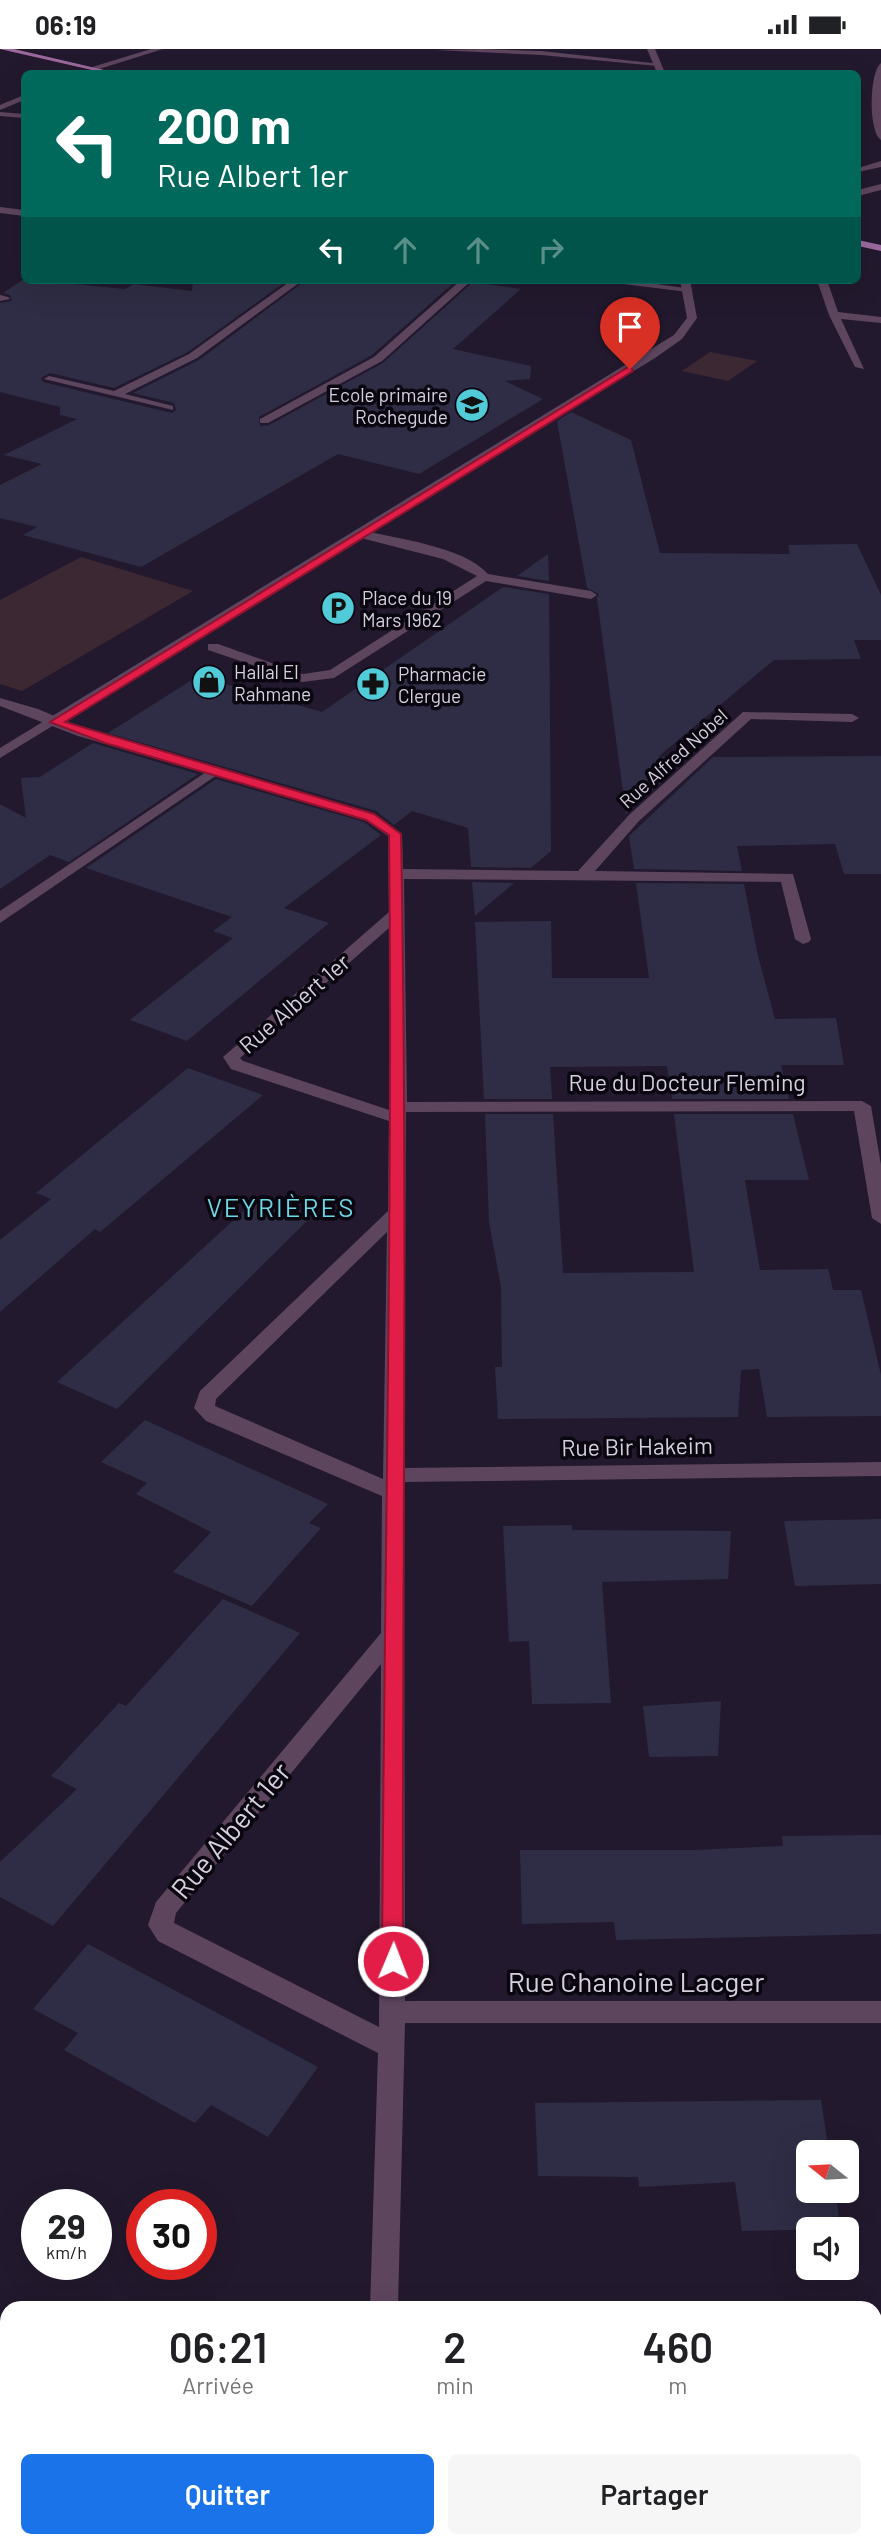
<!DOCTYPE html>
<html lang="fr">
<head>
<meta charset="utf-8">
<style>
  :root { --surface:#fff; --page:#f6f6f6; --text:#202124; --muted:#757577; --accent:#1a73e8 }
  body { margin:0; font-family:Barlow,sans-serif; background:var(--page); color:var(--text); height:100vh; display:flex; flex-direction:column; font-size:26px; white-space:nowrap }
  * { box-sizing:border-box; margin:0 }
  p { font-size:23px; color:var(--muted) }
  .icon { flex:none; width:38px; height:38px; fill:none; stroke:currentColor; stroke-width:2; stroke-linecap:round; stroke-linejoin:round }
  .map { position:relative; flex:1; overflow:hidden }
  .side { position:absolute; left:0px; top:2252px; width:882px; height:247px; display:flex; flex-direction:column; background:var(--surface); border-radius:21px 21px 0 0; box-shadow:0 7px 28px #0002 }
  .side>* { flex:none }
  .hud { position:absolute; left:21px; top:21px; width:840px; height:214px; border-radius:10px; box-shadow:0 7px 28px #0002; background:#00695c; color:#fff; overflow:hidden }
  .needle { width:46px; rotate:288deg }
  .fabs { position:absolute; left:796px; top:2091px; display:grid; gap:14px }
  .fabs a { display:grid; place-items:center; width:63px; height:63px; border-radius:10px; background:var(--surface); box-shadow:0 7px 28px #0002; font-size:35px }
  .speed { position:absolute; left:21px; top:2140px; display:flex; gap:14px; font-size:35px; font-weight:700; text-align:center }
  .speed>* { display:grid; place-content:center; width:91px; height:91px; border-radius:50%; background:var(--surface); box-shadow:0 7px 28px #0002; line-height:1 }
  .speed small { font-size:18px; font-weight:400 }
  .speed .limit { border:10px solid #d22; background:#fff; color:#111 }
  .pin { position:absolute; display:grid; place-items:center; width:60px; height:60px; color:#fff; margin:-72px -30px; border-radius:50% 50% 50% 0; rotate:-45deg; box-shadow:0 0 7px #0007 }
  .pin .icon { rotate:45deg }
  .me { position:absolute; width:77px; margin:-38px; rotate:1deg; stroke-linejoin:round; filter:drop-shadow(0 0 5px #0008) }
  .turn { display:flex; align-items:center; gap:24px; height:147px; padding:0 21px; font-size:32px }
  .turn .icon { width:91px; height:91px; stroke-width:2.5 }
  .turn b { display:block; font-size:49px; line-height:60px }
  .lanes { display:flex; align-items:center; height:66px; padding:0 21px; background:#0003; justify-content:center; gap:35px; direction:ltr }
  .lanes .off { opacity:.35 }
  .eta { display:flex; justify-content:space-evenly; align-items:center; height:119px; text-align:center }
  .eta b { font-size:42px; font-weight:600; line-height:49px }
  .cta { display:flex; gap:14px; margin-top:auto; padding:14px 21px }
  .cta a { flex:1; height:80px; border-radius:10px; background:var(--accent); color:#fff; font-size:28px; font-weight:600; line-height:80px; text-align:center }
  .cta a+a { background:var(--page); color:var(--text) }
  .status { display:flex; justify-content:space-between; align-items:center; height:49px; padding:0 35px; background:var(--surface); direction:ltr }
  .status svg { height:19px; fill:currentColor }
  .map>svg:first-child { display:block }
</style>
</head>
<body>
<div class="status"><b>06:19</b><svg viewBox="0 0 49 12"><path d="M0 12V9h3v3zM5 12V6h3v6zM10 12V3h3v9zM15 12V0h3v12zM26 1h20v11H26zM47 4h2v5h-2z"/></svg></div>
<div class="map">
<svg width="881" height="2498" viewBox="0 0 881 2498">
  <rect width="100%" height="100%" fill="#23192e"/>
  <g fill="#3c2833">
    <path d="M710 303 757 312 728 332 682 322Z"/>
    <path d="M81 508 193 542 22 642 0 635V551Z"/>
  </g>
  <g fill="#2e2d45">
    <path d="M24 230 125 240 134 235 192 242 193 231H288L188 303 114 339 50 324 41 329 43 333 172 364 176 361 174 354 133 344 199 311 306 231H457L372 306 259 368 260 377 269 376 383 314 473 233 521 240 453 300 531 317 530 330 505 332 543 350 419 425 338 405 141 518 23 486 37 478 0 469V436L42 415 4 406 77 370 60 366V358L0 343V254L12 252 10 246 3 244Z"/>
    <path d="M571 363 631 391 660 504 790 505 788 496 857 495 881 546V591H854L861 610 774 611 658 708H689L626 765 597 549 599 545 587 539 557 372Z"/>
    <path d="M548 505 549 532 517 527Z"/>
    <path d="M503 538 549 545 551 802 531 819 471 818 468 779 412 762 394 776 376 762 108 684 198 627 322 663Z"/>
    <path d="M93 694 198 725 69 813 50 806 0 840V755L26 769 21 729 40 728Z"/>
    <path d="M881 707V825H844L835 795 737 797 742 822 634 820 629 787 713 708Z"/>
    <path d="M216 730 364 773 381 786 284 859 329 874 187 992 130 971 233 889 213 882 232 868 86 819Z"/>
    <path d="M472 833 514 834 475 867Z"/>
    <path d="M636 834 744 835 758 907 775 970 836 969 844 1016H781L789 1050H672L667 1017 550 1018 552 1050H484L475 873 551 872 552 929H649Z"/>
    <path d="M188 1019 263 1046 100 1183 95 1180 0 1263V1191L51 1150 36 1144Z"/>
    <path d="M485 1065H553L563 1224 694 1223 674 1065H793L809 1131H745L760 1221 828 1220 833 1241H861L881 1326V1367L767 1368 759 1320 741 1321 738 1368 498 1370 495 1318H502L501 1238 489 1173Z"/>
    <path d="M260 1147 312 1167 117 1360 57 1333Z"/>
    <path d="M145 1371 328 1455 309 1474 321 1479 252 1557 173 1523 211 1483 136 1445 147 1434 101 1413Z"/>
    <path d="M881 1470V1535L795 1537 784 1472Z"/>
    <path d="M572 1476V1481L731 1482 728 1530 602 1533 611 1654 532 1655 529 1592 509 1593 503 1477Z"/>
    <path d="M223 1550 300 1584 53 1877 0 1848V1813L77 1740 51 1727 119 1654 126 1657Z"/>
    <path d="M721 1652 718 1707 649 1708 643 1657Z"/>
    <path d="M881 1786V1885L616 1891 614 1873 522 1875 520 1801H695L783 1797 782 1787Z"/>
    <path d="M88 1895 318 2018 268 2088 211 2056 195 2074 64 2001 78 1984 33 1960Z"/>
    <path d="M821 2051 829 2104H808V2142H835L841 2180 742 2182 735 2133 639 2138 638 2128 538 2127 535 2054Z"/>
  </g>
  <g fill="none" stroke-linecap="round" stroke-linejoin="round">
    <g fill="#5d455e" fill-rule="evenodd">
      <path d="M482 0 541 2 661 15 657 17 541 6 436 1Z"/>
      <path d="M102 20 105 24H89L90 22Z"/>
      <path d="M24 46V51L0 61V56Z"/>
      <path d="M0 63 24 65V69L0 67Z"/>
      <path d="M817 231H827L838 263 881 268V274L841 270 864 320 855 318 829 266Z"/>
      <path d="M361 481C397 490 463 497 488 525L591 542 597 546 591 550 486 532 334 629 302 633 208 601V595H218L303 625 330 621 477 527 443 510 357 488V482Z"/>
      <path d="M212 719 219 723 217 726 0 874V862Z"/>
    </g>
    <g fill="#5d455e" fill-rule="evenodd">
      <path d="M151 0H163L96 21 89 19Z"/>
      <path d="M647 0H655L665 24H657Z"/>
      <path d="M881 14V91C868 83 869 23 881 14Z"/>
      <path d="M881 112V118L858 123V119Z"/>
      <path d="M881 135V141L858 147V141Z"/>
      <path d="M0 158 24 161V167L0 164Z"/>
      <path d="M292 231H303L197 309 125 345 173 357V361L44 330 49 327 114 342 189 305Z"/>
      <path d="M461 231H472L382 312 268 374H260V370L374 308Z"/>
      <path d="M591 231H626L693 240 688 243Z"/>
      <path d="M0 246 8 248 10 250 0 252Z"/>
      <path d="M0 649 38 660 88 681 375 765 402 785 403 820 578 822 629 766 743 663 852 665 859 669 852 673 751 670 639 772 595 822 793 825 811 890 809 893 803 895 795 890 781 833 404 830 407 1053 862 1052 871 1057 881 1116V1175L872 1169 854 1062 406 1063 404 1419 881 1413V1427L404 1433 405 1952H881V1974H405L398 2259H370L378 2004 158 1892 148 1876 156 1853 381 1584 382 1447 206 1372 194 1359 200 1342 388 1162 389 1072 231 1020 223 1008 389 863 388 787 365 771 78 687 0 657ZM389 879V1061L243 1012 240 1009ZM387 1183 383 1430 215 1357 216 1350ZM381 1615 379 1978 174 1874 176 1864Z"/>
      <path d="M350 2492H380L381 2498H349Z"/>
    </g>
    <path fill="#5d455e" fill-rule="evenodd" d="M680 231H690L697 269 682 290 655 309 0 709V699L674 286 687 269Z"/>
    <g fill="#9c6a9e" fill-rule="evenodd">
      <path d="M0 0H14L117 24H105Z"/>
      <path d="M858 191 881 196V202L858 197Z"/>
    </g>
  </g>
  <path fill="#e11d48" stroke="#92132f" stroke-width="2" d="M630 317 633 322 65 673 374 765 401 785C408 1161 402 1536 403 1912L400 1919 393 1921 385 1919 382 1912C384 1537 393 1162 389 786L366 771 105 694 50 673Z"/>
  <defs>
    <g id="school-disc" transform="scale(1.75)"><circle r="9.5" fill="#52cbd9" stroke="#0a060f"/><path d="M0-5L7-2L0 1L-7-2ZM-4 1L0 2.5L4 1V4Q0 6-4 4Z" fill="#111"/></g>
    <g id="parking-disc" transform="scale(1.75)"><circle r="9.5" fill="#52cbd9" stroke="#0a060f"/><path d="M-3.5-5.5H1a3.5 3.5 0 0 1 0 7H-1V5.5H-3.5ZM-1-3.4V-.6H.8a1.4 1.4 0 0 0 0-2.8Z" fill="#111"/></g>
    <g id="shop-disc" transform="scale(1.75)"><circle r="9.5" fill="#52cbd9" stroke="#0a060f"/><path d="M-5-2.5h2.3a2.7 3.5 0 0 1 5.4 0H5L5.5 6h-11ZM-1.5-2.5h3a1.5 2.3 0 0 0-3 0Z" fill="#111"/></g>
    <g id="pharmacy-disc" transform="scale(1.75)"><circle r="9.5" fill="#52cbd9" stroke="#0a060f"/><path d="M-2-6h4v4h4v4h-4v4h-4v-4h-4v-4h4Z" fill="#111"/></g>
  </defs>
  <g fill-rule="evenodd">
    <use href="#school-disc" x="472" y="356"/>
    <use href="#parking-disc" x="338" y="559"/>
    <use href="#shop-disc" x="209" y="633"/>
    <use href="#pharmacy-disc" x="373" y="635"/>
  </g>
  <g text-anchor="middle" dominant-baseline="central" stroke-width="7" stroke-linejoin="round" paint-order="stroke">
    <g font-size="19" fill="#d6d0de" stroke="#0a060f" text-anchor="start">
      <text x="448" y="345" text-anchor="end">Ecole primaire<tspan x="448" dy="22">Rochegude</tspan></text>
      <text x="362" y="548">Place du 19<tspan x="362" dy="22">Mars 1962</tspan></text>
      <text x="234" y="622">Hallal El<tspan x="234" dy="22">Rahmane</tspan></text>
      <text x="398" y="624">Pharmacie<tspan x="398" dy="22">Clergue</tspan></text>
    </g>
    <g font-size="19" fill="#d6d0de" stroke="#0a060f">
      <text transform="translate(673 709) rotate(-42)">Rue Alfred Nobel</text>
    </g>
    <g font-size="23" fill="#d6d0de" stroke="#0a060f">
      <text transform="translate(294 954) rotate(-41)">Rue Albert 1er</text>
      <text x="687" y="1033">Rue du Docteur Fleming</text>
      <text transform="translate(637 1397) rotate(-1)">Rue Bir Hakeim</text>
    </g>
    <g font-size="26" letter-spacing="2" fill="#6ed9e5" stroke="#0a060f">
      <text x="281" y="1157">VEYRIÈRES</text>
    </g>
    <g font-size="28" fill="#d6d0de" stroke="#0a060f">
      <text transform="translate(230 1781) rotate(-50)">Rue Albert 1er</text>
      <text x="636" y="1932">Rue Chanoine Lacger</text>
    </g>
  </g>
</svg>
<div class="fabs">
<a><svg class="needle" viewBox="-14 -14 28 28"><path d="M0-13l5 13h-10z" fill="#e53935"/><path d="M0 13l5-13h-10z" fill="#757577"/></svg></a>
<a><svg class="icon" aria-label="sound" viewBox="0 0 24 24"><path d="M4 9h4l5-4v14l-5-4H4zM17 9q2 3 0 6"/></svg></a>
</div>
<div class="speed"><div>29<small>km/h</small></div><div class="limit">30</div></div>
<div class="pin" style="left:630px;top:320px;background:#d93025"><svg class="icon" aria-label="arrive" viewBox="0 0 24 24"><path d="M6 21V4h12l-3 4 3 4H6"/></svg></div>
<svg class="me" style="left:393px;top:1912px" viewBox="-20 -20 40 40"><circle r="17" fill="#e11d48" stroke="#fff" stroke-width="3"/><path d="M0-11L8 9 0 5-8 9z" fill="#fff"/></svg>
<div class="hud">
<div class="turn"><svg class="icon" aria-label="left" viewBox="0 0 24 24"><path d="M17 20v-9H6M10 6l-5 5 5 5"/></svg><div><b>200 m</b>Rue Albert 1er</div></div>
<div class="lanes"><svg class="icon" aria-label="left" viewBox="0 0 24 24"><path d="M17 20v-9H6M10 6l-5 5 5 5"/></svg><svg class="icon off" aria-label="ahead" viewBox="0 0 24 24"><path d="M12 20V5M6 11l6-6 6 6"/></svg><svg class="icon off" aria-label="ahead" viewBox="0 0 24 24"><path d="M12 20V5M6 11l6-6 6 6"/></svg><svg class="icon off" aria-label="right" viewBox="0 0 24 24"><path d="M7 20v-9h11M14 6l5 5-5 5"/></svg></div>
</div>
<section class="side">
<div class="eta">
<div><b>06:21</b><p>Arrivée</p></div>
<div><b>2</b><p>min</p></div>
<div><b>460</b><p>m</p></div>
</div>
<div class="cta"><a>Quitter</a><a>Partager</a></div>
</section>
</div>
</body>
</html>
